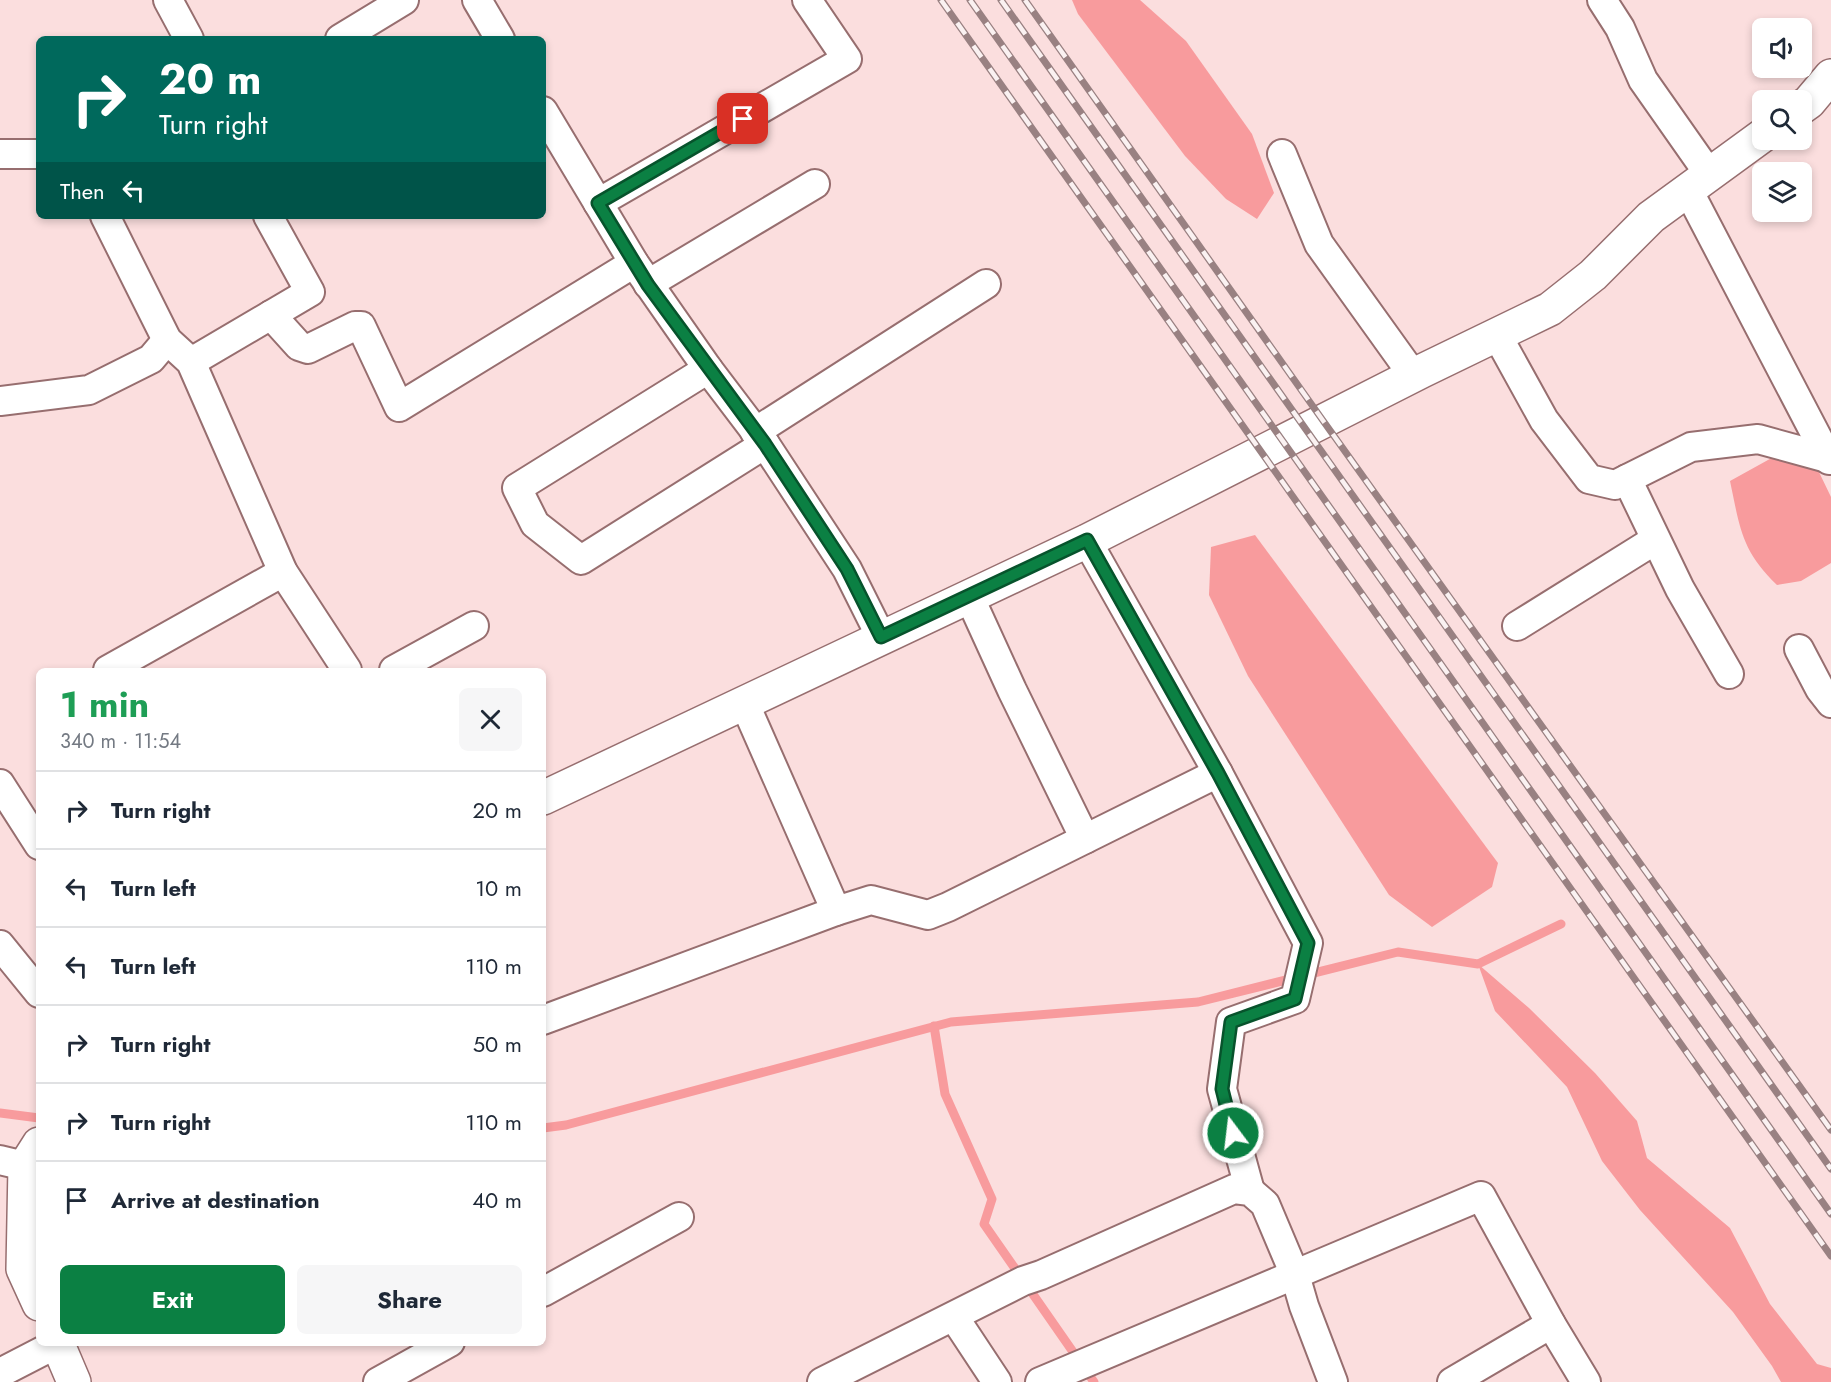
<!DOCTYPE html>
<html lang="en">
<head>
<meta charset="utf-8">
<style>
  :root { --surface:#fff; --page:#f6f6f7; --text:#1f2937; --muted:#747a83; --line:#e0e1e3; --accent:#0b8043 }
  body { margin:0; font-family:Jost,sans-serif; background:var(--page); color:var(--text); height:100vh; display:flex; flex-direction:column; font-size:22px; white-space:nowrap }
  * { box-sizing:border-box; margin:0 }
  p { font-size:20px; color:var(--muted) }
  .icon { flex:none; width:33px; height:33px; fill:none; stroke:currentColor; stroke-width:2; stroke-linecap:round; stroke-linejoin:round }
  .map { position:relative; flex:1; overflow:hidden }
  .details { position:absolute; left:36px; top:668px; width:510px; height:678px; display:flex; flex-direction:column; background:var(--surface); border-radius:9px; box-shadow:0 3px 9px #0003 }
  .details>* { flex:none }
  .hud { position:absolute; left:36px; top:36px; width:510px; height:183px; border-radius:9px; box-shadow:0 3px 9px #0003; background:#00695c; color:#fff; overflow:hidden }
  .buttons { position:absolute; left:1752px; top:18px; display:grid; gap:12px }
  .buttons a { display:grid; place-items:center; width:60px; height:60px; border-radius:9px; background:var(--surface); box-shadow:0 3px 9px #0003; font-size:30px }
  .pin { position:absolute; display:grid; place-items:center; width:51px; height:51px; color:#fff; margin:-26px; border-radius:12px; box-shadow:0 3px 9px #0006 }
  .me { position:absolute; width:66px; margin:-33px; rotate:345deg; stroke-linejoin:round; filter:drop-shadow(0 0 4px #0008) }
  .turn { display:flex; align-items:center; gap:21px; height:126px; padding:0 24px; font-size:27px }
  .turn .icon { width:78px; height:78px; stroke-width:2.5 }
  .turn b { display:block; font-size:42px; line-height:51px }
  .then { display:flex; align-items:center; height:57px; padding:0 24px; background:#0003; gap:12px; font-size:22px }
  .round { display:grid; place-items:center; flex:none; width:63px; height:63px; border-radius:9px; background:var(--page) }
  .summary { display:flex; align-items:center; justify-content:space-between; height:102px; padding:0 24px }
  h1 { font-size:36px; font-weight:700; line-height:45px; color:#1e9e55 }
  .action { display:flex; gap:12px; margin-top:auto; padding:12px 24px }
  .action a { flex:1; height:69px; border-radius:9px; background:var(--accent); color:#fff; font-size:24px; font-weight:700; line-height:69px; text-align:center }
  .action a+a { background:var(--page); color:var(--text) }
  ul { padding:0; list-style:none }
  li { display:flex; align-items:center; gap:18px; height:78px; padding:0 24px; border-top:2px solid var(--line) }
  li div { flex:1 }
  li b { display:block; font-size:22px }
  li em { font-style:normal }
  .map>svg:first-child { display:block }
</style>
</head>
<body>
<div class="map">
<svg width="1831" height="1382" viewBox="0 0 1831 1382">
  <rect width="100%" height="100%" fill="#fbdede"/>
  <g fill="#f89b9d">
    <path d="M1072 0H1140L1186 41 1252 134 1274 193 1257 219 1226 199 1185 156 1078 14Z"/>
    <path d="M1777 455 1818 470 1831 497V563L1801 581 1777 585C1741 550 1740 528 1730 481Z"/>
    <path d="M1255 535 1498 863 1492 887 1432 927 1389 895 1248 676 1209 595 1211 547Z"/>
    <path d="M1478 964 1529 1008 1595 1073 1637 1121 1647 1158 1730 1228 1770 1304 1817 1364 1831 1368V1382H1781L1772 1366 1733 1312 1640 1210 1602 1161 1567 1087 1495 1011Z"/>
  </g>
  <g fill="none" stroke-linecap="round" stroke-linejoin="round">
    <g stroke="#f89b9d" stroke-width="9">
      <path d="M934 1026 945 1094 992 1199 984 1224 1094 1382"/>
      <path d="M0 1113 39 1118"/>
      <path d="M543 1128 566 1125 951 1022 1198 1002 1398 952 1478 964 1561 924"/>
    </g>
    <g stroke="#976e6f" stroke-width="32">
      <g id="street">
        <path d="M168 0 189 39"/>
        <path d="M477 0 500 39"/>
        <path d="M1602 0 1620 28 1643 80 1709 174"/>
        <path d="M340 39 404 0"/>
        <path d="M543 111 634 263 708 369 765 444 847 569 881 637"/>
        <path d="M0 154H39"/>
        <path d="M1282 154 1319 244 1413 375"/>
        <path d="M1688 190 1829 460"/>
        <path d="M598 203 847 59 807 0"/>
        <path d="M105 216 167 340 191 362 283 572 347 670"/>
        <path d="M648 284 815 184"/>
        <path d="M271 315 299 346 308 349 355 326H361L399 407 634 263"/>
        <path d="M1497 335 1544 420 1589 479 1615 485 1691 447 1758 439 1831 459"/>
        <path d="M191 362 310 292 268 216"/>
        <path d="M708 369 517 488 535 524 581 560 765 444"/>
        <path d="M0 401 89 390 151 359 167 340"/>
        <path d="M755 432 986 284"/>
        <path d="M1627 479 1680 589 1729 674"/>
        <path d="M1087 541 1218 773 1308 943 1295 999 1231 1022 1222 1089 1250 1191"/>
        <path d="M969 596 1012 690 1085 839"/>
        <path d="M1517 626 1655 540"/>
        <path d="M1799 649 1820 689 1831 703"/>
        <path d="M108 670 283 572"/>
        <path d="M394 670 474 626"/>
        <path d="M0 784 39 845"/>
        <path d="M836 911 871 900 928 915 948 907 1218 773"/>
        <path d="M0 945 39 993"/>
        <path d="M543 1020 836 911 744 702"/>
        <path d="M0 1160 25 1166"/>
        <path d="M543 1292 679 1217"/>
        <path d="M954 1317 997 1382"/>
        <path d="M0 1373 60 1342"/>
        <path d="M378 1382 450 1342"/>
        <path d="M822 1382 1023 1281 1041 1275 1234 1189 1250 1191 1265 1204 1295 1275 1304 1306 1333 1382"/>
        <path d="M1040 1382 1481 1196 1551 1324 1586 1382"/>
        <path d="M1452 1382 1551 1324"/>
      </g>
    </g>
    <g stroke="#976e6f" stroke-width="36">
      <g id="secondary">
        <path d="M1802 107 1809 102 1831 76"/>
        <path d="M543 798 1087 541 1422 371 1550 309 1593 275 1651 217 1762 136"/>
        <path d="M39 1144 25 1166 23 1269 39 1304"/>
        <path d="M57 1342 74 1382"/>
      </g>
    </g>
    <use href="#street" stroke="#fff" stroke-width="28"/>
    <use href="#secondary" stroke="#fff" stroke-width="33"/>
    <g stroke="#998182" stroke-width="7">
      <g id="rail">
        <path d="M941 0 1831 1256"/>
        <path d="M970 0 1831 1214"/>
        <path d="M1001 0 1831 1169"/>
        <path d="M1025 0 1324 422 1831 1130"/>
      </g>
    </g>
    <use href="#rail" stroke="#faf1f1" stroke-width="4.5" stroke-dasharray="14" stroke-linecap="butt"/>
  </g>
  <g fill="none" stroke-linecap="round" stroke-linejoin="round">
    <g stroke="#07532c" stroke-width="15">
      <path id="route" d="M743 119 598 203 648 285 765 444 847 569 881 637 1087 540 1218 773 1308 943 1295 999 1231 1022 1222 1089 1233 1133"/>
    </g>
    <use href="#route" stroke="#0b8043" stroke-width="10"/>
  </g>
</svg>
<div class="buttons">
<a><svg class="icon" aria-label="sound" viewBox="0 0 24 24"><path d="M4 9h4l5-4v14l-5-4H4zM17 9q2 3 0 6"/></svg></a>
<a><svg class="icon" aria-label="search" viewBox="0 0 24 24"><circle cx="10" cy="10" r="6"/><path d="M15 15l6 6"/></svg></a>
<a><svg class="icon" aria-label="layers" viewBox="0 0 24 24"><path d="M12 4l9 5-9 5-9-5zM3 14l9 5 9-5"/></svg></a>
</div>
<div class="pin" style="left:743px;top:119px;background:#d93025"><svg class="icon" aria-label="arrive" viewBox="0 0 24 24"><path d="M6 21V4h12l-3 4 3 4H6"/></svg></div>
<svg class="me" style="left:1233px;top:1133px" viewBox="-20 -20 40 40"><circle r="17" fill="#0b8043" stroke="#fff" stroke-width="3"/><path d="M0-11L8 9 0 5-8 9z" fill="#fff"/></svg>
<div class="hud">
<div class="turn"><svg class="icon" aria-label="right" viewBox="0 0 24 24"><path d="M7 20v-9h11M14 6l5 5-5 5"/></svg><div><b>20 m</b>Turn right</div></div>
<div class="then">Then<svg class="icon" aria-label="left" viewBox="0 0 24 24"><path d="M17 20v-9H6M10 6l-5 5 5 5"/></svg></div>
</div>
<section class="details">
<div class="summary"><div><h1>1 min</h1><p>340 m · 11:54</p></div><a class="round"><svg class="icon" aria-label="close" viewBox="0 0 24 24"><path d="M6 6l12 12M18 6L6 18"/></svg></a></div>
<ul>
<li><svg class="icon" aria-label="right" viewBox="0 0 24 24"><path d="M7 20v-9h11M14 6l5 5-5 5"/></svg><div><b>Turn right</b></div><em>20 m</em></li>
<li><svg class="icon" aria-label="left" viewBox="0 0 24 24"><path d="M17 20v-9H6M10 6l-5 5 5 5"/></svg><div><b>Turn left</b></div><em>10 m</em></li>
<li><svg class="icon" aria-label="left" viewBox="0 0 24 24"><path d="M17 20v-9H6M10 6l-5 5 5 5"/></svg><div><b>Turn left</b></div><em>110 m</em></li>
<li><svg class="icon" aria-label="right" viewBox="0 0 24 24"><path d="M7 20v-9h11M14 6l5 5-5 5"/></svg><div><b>Turn right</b></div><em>50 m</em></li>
<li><svg class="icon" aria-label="right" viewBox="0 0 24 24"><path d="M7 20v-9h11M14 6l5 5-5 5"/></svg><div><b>Turn right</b></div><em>110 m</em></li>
<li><svg class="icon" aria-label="arrive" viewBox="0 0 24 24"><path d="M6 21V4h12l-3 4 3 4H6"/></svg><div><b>Arrive at destination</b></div><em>40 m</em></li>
</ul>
<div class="action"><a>Exit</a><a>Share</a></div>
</section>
</div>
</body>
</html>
